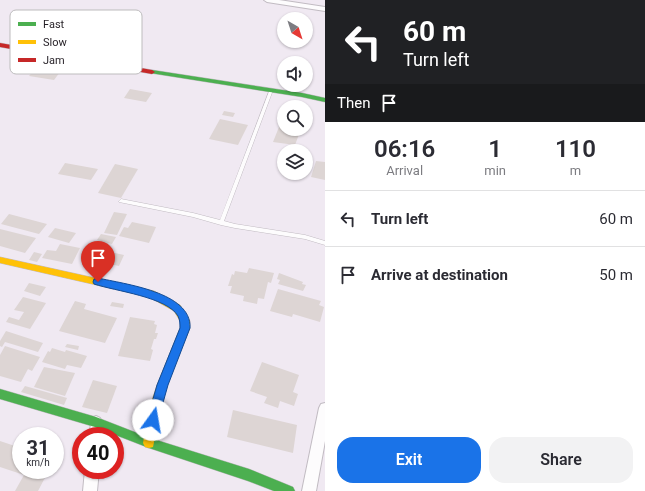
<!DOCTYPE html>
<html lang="en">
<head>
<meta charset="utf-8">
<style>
  :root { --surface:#fff; --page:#f2f2f3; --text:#2b2b33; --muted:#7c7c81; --line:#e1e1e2; --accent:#1a73e8 }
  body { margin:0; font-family:Roboto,sans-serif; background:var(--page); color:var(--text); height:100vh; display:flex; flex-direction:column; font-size:15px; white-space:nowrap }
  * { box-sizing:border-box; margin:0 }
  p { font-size:13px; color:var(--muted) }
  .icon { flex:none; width:22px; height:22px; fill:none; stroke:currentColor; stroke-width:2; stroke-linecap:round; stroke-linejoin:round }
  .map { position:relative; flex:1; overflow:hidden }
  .panel { display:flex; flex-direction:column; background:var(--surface); width:320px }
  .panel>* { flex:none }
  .banner { background:#202124; color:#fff; overflow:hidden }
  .needle { width:26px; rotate:141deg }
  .tools { position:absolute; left:277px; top:12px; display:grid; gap:8px }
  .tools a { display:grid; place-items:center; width:36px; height:36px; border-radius:50%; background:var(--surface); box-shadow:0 1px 3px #0004; font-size:20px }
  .speed { position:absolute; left:12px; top:427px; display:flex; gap:8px; font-size:20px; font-weight:700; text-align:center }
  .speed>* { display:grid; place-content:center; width:52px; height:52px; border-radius:50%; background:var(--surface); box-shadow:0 1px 3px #0004; line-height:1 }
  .speed small { font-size:10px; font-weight:400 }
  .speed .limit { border:6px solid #d22; background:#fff; color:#111 }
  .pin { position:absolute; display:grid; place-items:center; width:34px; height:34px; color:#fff; margin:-41px -17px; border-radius:50% 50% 50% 0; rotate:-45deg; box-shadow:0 0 4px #0007 }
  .pin .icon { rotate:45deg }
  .me { position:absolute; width:44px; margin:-22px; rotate:13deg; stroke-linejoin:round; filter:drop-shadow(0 0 3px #0008) }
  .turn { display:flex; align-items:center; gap:14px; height:84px; padding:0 12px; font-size:18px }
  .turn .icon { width:52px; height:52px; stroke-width:2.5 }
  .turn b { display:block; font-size:28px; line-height:34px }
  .then { display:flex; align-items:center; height:38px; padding:0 12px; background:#0003; gap:8px; font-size:15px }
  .eta { display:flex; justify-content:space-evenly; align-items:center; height:68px; text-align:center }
  .eta b { font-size:24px; font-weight:600; line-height:28px }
  .primary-button { display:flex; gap:8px; margin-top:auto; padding:8px 12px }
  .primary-button a { flex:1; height:46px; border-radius:16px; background:var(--accent); color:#fff; font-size:16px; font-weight:600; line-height:46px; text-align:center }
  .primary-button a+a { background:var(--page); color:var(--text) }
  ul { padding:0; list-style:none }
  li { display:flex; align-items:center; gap:12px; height:56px; padding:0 12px; border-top:1px solid var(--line) }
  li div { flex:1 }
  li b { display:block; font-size:15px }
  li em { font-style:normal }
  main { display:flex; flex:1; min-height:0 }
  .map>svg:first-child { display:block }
</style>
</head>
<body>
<main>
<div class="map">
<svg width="325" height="491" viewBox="0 0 325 491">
  <rect width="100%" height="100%" fill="#f0e9f2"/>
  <g fill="#ddd5d4">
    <path d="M42 61 66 64 54 80 29 76Z"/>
    <path d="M130 89 152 93 146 102 124 98Z"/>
    <path d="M224 111 235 113 233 117 222 115Z"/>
    <path d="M220 119 248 125 238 145 209 139Z"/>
    <path d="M281 122 284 123V129H301L295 145 273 142Z"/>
    <path d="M316 161 325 162V180L311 177Z"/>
    <path d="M65 163 98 169 91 180 58 174Z"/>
    <path d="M115 164 138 169 121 198 98 193Z"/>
    <path d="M114 212 127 214 117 235 104 233Z"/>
    <path d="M9 214 47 224 39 234 1 224Z"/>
    <path d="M132 222 156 227 149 243 119 236 124 227 128 228Z"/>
    <path d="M55 228 76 233 69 243 48 237Z"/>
    <path d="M0 229 36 238 25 253 0 246Z"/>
    <path d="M101 234 116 237 112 244 97 240Z"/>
    <path d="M60 244 80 248 72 264 42 258 47 250 56 251Z"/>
    <path d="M97 249 124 255 119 266 91 260Z"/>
    <path d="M34 252 42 254 37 262 29 260Z"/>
    <path d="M249 268 274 273 271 283 268 282 264 299 258 298 257 304 243 301 244 296 230 293 232 286H228L232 274 234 275 235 271 247 273Z"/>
    <path d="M279 273 303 282 302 284 306 285 303 291 278 284 280 280 277 279Z"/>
    <path d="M29 283 46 287 40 296 24 291Z"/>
    <path d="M278 289 321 301 319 305 324 307 320 322 293 314 292 317 270 311Z"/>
    <path d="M23 297 46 303 30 329 6 322 9 317 19 320 24 312 14 310Z"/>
    <path d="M75 301 86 304 84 309 117 318 105 343 59 331Z"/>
    <path d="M112 302 124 304 123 308 110 306Z"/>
    <path d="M130 317 155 321 154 324 157 325 155 333H158L156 339H154L151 349 153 350 150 361 118 356Z"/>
    <path d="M6 331 43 343 38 352 5 342 2 347 0 346V341Z"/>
    <path d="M67 344 79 346 78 350 65 347Z"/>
    <path d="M5 346 40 357 32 371 28 369 21 382 0 376V355Z"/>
    <path d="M52 348 65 352 66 350 87 356 81 368 67 365 65 369 42 362 48 351 50 352Z"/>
    <path d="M262 362 299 375 293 392 298 394 294 406 280 401 278 408 264 403 267 397 250 391Z"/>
    <path d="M44 367 75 373 65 396 34 387Z"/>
    <path d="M93 380 117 386 107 413 82 407Z"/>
    <path d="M25 386 67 398 64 405 21 392Z"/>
    <path d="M233 410 297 425 293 453 227 437Z"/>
    <path d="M0 441 21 448V470H49L38 491H15L24 475 0 467Z"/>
  </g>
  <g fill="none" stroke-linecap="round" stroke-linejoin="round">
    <g stroke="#c1bbc2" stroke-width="1">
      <path id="lane" d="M270 89H272L273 90 224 221 235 224 305 235 325 241V245L305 239 235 228 221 225 193 217 119 202V201L121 199 193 213 220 220Z"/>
    </g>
    <g stroke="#c1bbc2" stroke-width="2">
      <g id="street">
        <path d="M264 0H279L325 7V11L267 2Z"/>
        <path d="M325 403V441L316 491H302L319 408 321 404Z"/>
        <path d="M96 416 100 418 102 422 101 436H89L92 418Z"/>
        <path d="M85 470H99L97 491H83Z"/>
      </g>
    </g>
    <g stroke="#c1bbc2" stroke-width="1">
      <g id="fast">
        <path d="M152 70 302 93 325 98V102L302 97 150 73 149 72Z"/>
        <path d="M0 389 96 417 150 438 249 469 293 487 295 491H274L248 481 149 448 95 427 0 399Z"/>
      </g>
    </g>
    <g stroke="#c1bbc2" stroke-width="1">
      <path id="slow" d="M0 257 154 291 180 305 190 321V328L167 385 161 409 153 447 149 448 145 447 143 443 149 409 157 385 180 328V321L174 311 149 297 0 263Z"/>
    </g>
    <g stroke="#c1bbc2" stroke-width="1">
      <path id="jam" d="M0 43 152 70 155 72 152 74 0 47Z"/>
    </g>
    <use href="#lane" fill="#fdfcfd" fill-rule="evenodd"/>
    <use href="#street" fill="#fdfcfd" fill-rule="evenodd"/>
    <use href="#fast" fill="#4caf50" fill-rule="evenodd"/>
    <use href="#slow" fill="#ffc107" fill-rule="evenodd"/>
    <use href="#jam" fill="#c62828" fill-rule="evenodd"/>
  </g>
  <path fill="#1a73e8" stroke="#114b97" d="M98 278C124 284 192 292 190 328L168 385 157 424 153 425 149 424 147 420 157 385 180 328C180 324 180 320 178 316 167 297 115 291 94 284L93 282 94 279Z"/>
  <rect x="10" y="10" width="132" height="64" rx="6" fill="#fff" stroke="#bdbcbd" stroke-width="1"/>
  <rect x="18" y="22" width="18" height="4" fill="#4caf50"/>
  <rect x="18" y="40" width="18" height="4" fill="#ffc107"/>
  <rect x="18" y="58" width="18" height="4" fill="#c62828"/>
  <g font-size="11" fill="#231e24">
    <text x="43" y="28">Fast</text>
    <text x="43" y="46">Slow</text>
    <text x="43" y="64">Jam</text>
  </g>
</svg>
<div class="tools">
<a><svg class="needle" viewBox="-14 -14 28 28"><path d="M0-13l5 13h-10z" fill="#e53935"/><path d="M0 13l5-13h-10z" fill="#7c7c81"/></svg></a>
<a><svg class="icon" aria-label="sound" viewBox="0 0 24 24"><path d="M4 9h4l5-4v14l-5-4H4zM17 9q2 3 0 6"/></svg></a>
<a><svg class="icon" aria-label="search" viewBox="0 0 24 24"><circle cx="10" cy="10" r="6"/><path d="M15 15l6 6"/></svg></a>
<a><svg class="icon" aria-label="layers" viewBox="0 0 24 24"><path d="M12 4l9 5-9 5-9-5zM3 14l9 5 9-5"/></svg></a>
</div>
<div class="speed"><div>31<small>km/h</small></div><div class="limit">40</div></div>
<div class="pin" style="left:98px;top:282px;background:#d93025"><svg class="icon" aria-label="arrive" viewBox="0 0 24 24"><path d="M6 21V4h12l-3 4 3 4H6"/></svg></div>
<svg class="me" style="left:153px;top:420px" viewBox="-20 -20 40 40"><circle r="19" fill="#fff"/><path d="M0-13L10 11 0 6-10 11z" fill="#1a73e8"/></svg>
</div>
<section class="panel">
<div class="banner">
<div class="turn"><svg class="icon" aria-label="left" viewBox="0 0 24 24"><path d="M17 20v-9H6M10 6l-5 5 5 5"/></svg><div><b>60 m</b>Turn left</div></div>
<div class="then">Then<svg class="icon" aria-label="arrive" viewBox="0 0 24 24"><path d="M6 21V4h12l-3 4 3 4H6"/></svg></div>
</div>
<div class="eta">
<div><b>06:16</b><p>Arrival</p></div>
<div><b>1</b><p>min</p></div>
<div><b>110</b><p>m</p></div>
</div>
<ul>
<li><svg class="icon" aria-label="left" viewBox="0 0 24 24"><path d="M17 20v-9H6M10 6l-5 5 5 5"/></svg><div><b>Turn left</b></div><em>60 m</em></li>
<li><svg class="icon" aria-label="arrive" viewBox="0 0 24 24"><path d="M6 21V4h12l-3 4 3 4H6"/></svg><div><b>Arrive at destination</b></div><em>50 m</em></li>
</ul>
<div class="primary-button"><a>Exit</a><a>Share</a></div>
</section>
</main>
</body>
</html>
